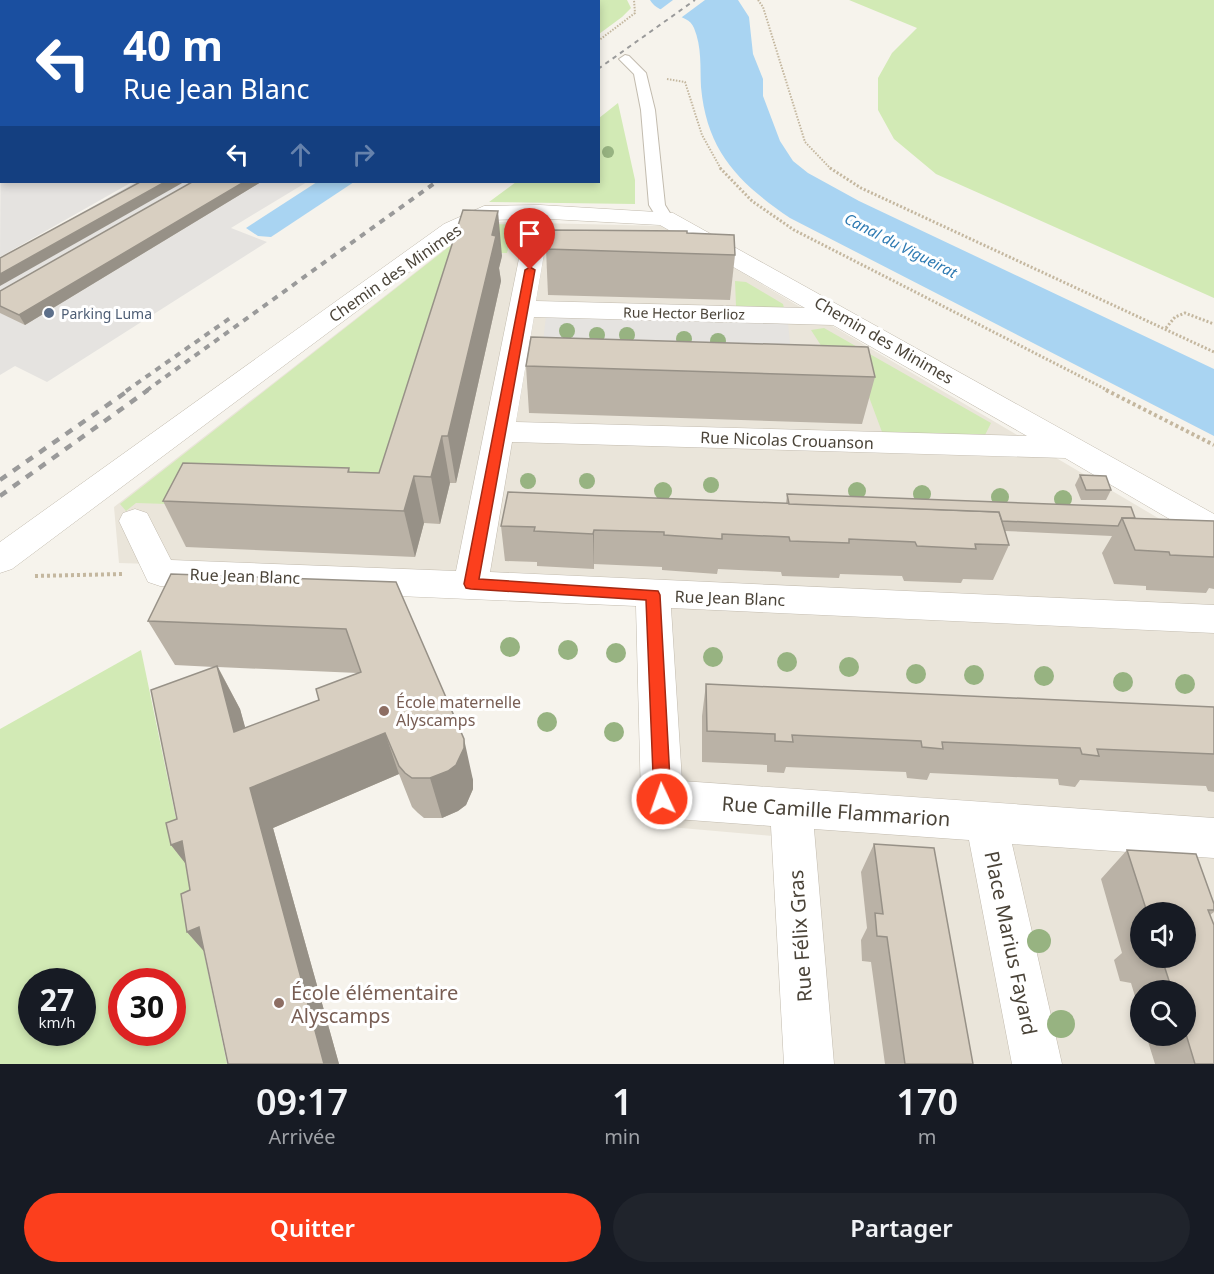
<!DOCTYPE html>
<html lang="fr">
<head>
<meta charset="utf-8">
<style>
  :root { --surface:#171b24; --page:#20242c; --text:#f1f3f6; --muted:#9ea1a6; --accent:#fc3f1d }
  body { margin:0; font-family:"Noto Sans",sans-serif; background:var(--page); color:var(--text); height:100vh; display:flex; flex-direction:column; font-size:22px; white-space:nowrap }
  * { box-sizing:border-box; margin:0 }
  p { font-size:20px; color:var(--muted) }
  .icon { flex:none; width:33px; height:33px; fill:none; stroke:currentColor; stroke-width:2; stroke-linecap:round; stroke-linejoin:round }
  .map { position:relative; height:1064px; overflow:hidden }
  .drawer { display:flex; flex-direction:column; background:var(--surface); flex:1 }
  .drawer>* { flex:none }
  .top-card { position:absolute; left:0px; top:0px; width:600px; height:183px; box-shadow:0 3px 9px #0003; background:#1a4fa0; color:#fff; overflow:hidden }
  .controls { position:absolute; left:1130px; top:902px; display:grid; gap:12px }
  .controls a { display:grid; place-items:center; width:66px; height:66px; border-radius:50%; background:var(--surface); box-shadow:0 3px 9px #0003; font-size:30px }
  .speed { position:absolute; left:18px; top:968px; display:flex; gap:12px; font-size:30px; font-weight:700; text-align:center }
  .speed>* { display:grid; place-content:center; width:78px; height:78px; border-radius:50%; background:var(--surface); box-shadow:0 3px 9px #0003; line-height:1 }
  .speed small { font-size:15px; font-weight:400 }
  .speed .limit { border:9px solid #d22; background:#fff; color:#111 }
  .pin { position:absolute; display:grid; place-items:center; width:51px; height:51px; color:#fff; margin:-62px -26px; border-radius:50% 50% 50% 0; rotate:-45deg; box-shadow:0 0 6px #0007 }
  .pin .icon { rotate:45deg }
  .me { position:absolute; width:66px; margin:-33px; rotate:357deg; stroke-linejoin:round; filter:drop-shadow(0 0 4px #0008) }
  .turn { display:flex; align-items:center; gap:21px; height:126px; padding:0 24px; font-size:27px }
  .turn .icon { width:78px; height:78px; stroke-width:2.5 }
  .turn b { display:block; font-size:42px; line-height:51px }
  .lanes { display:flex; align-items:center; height:57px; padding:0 24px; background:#0003; justify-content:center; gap:30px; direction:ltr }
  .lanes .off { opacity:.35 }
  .eta { display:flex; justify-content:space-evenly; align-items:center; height:102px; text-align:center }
  .eta b { font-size:36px; font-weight:600; line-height:42px }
  .cta { display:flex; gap:12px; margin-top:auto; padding:12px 24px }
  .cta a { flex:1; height:69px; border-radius:36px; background:var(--accent); color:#fff; font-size:24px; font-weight:600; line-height:69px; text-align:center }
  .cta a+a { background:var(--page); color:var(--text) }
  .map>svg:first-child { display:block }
</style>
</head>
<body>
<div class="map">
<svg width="1214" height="1064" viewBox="0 0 1214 1064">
  <rect width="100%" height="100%" fill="#f6f3ec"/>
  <path fill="#eae5da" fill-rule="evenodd" d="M493 222 663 226 1214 551V1064H789L772 836 647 825 643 579 119 563 114 507 472 228ZM1140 912H1185V957H1140ZM1140 990H1185V1035H1140Z"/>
  <g fill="#d2eab5" fill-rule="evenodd">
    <path d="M377 0H627L631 8 622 17 599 34 598 2Z"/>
    <path d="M849 0H1214V298L936 174 894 139 878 110V78L892 53 917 28Z"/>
    <path d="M618 103 635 180V204L489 202 516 182H598L599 118Z"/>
    <path d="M492 224 531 225 526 240 510 241 507 253H466L385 511 136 503 126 511 120 504 459 239Z"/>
    <path d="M735 281 746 282 783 304 784 308 736 306Z"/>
    <path d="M824 328 991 423 984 437 882 432 866 389H849L811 330Z"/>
    <path d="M141 650 227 1064H0V729ZM32 981H82V1032H32ZM122 981H172V1032H122Z"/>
  </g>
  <g fill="#e5e3e0">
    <path d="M1 106 2 182H132L0 257Z"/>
    <path d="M136 182H307L231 228 267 242 47 382 15 366 0 375V259Z"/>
    <path d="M546 316 788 323 792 364 541 359Z"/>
  </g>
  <g fill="#a9d4f2">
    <path d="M650 0H738L749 17 753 54 763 79V96L780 141 793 161 808 173 859 201 1214 369V436L790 218C739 183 707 152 701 87 700 67 702 47 694 28 688 12 659 16 650 0Z"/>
    <path d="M317 182H354L271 237 258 236 246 228Z"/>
  </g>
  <path fill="#f6f3ec" d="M673 0H705L678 20 657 12Z"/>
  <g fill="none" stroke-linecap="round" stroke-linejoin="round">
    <g stroke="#c2bbae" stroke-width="2">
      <path id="lane" d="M625 55 629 56 646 73 655 110 665 205 673 218 671 221H659L649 205 641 110 634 74 619 59Z"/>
    </g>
    <g stroke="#c2bbae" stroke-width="1">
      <path id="street" d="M540 205 673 213 1214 514V541L1202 538 1065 458 512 442 490 572 1214 605V633L671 608 682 781 1214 818V858L1012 844 1062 1064H1012L969 840 814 829 834 1064H784L771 826 662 818 647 813 641 799 636 606 160 586 148 582 119 521 123 513 135 509 147 513 171 560 456 571 527 219 488 220 460 234 12 569 0 573V542L444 224 484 206ZM550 219 660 225 805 308 536 301ZM534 317 833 325 1027 436 516 422Z"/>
    </g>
    <g stroke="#c4b79f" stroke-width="2" stroke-dasharray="1.5 1.5" stroke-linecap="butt">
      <path d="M758 0 763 7 805 142 831 169"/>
      <path d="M598 41 635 13 634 0"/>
      <path d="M667 79 685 82 702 135 721 169"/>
    </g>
    <g stroke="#c4b79f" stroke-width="3" stroke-dasharray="2 2" stroke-linecap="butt">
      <path d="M720 168 752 201 794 230 1109 391"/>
      <path d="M830 168 861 188 1214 352"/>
      <path d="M1166 328 1175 317 1185 313 1214 324"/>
    </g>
    <g stroke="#c4b79f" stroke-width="4" stroke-dasharray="3 3" stroke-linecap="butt">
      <path d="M1106 390 1214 445"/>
      <path d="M35 576 123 574"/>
    </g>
    <use href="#lane" fill="#fff" fill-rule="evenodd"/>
    <use href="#street" fill="#fff" fill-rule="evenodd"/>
    <path stroke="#9a9a9a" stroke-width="2" stroke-dasharray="4.5 4.5" stroke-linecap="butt" d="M598 69 695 0"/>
    <g stroke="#9a9a9a" stroke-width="4" stroke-dasharray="6 6" stroke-linecap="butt">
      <path d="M126 391 233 316"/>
      <path d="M146 391 436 182"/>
    </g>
    <g stroke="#9a9a9a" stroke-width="4.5" stroke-dasharray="8 8" stroke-linecap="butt">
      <path d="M0 480 129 390"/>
      <path d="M0 496 148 390"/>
    </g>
  </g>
  <g fill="#97b381">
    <circle cx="608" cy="152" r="6"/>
    <circle cx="567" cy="331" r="8"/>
    <circle cx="597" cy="335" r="8"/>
    <circle cx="627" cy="335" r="8"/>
    <circle cx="684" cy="339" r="8"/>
    <circle cx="718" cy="341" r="8"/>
    <circle cx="528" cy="481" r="8"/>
    <circle cx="587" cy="481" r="8"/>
    <circle cx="711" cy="485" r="8"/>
    <circle cx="663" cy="491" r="9"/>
    <circle cx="857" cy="491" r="9"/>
    <circle cx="922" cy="494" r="9"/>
    <circle cx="1000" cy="497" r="9"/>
    <circle cx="1063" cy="499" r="9"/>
    <circle cx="510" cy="647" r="10"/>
    <circle cx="568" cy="650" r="10"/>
    <circle cx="616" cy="653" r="10"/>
    <circle cx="713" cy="657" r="10"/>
    <circle cx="787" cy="662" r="10"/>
    <circle cx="849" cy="667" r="10"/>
    <circle cx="916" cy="674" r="10"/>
    <circle cx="974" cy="675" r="10"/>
    <circle cx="1044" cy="676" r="10"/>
    <circle cx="1123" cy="682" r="10"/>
    <circle cx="1185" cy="684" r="10"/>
    <circle cx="547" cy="722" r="10"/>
    <circle cx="614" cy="732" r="10"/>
    <circle cx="1039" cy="941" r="12"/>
    <circle cx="1061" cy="1024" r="14"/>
  </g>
  <g fill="#bab2a6" fill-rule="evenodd">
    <path d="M192 182H261L25 325 0 313V291Z"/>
    <path d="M687 233 735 255 730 300 548 295 546 249Z"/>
    <path d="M502 256 499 268 501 281 456 483H450L440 524 424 523 415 557 186 547 163 501 349 468 350 472 379 473Z"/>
    <path d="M526 366 875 377 862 424 529 413Z"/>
    <path d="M1080 475 1111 490 1106 500H1081L1075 485Z"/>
    <path d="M787 494 1135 518 1214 521V589L1209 588 1206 593 1146 590V586L1114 584 1102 553 1112 536 1005 531 1009 545 993 580 963 579 961 583 904 581 902 576 840 574 839 578 782 576 781 572 718 569 717 574 662 570V567L594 564V569L537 566V562L505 561 501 526 786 504Z"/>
    <path d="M396 582 473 780V789L466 805 458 811 442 818H424L418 813 412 807 399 774 273 828 339 1064H228L204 951 187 932 190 890 186 864 171 845 214 667 175 665 148 621ZM218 667 358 673 319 700 245 728 240 709Z"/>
    <path d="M706 684 1214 707V792L1208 791 1206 786 1080 780 1075 787 1059 785 1058 779 930 773 927 780 907 778 906 772 786 767 784 773 767 772V765L702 762V716Z"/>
    <path d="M874 844 973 1064H885L871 962 862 961 861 940 867 928 861 872Z"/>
    <path d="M1127 850 1214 904V912L1210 915 1214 1064H1155L1146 1035H1185V990H1140V1013L1131 983 1120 981 1114 960 1122 953 1101 879ZM1140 912H1185V957H1140Z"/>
  </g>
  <g fill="#979187">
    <path d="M165 182H184L0 286V274Z"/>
    <path d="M244 182H261L25 325 19 315Z"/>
    <path d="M498 211 502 256 499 268 501 281 456 483 448 436 492 235Z"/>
    <path d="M442 436 450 483 440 524 431 477Z"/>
    <path d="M414 476 424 523 415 557 404 511Z"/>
    <path d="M594 530V569L593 534Z"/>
    <path d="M217 666 240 709 258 773 234 732Z"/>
    <path d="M385 733 399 774 273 828 339 1064H324L250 788Z"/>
    <path d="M464 739 473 780V789L466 805 458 811 442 818 430 778Z"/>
    <path d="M182 841 200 882 171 845Z"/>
    <path d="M199 927 217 966 187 932Z"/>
  </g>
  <g fill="#d8cfc1" stroke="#979187" stroke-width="1.5">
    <path d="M140 182H165L0 274V258Z"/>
    <path d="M192 182H244L19 315 0 306V291Z"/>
    <path d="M463 210 498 211 492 235 496 236 448 436H442L431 477 414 476 404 511 163 501 183 463 349 468 348 472 379 473Z"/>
    <path d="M550 230 687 231V233L734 235 735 255 546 249Z"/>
    <path d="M531 337 868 347 875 377 526 366Z"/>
    <path d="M1080 475 1106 476 1111 490H1086Z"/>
    <path d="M508 492 999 512 1009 545 975 544 976 549 917 546 915 542 849 539V543L790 541 789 537 722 534V539L664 535V532L594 530 593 534 534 531 535 527 501 526Z"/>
    <path d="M787 494 1131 507 1135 518H1122L1118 526 1002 521 999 512 789 504Z"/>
    <path d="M1122 518 1214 521V557L1170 555 1169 552 1135 550Z"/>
    <path d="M171 574 396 582 464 739V748L456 765 448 771 430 778H412L405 773 399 766 385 733 250 788 324 1064H228L199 927 187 932 181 894 190 890 182 841 171 845 166 823 177 819 151 690 217 666 234 732 319 700 316 689 361 672 346 629 148 621Z"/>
    <path d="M706 684 1214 707V754L1097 749 1099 756 1082 754 1080 748 942 742 943 749 922 747 921 741 792 735 793 742 775 741V734L707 731Z"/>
    <path d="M874 844 934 848 973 1064H905L887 937 877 936 875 913 883 914Z"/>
    <path d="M1127 850 1196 854 1214 904V910H1208L1214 925V1064H1195L1185 1031V990H1172L1162 959 1151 957H1185V912H1147Z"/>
  </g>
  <path fill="#fc3f1d" stroke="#a42913" stroke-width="1.5" d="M530 267 535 270 479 579 658 591 660 595 671 799 668 805 662 807 656 805 654 799 646 600 471 589 466 588 464 584 525 270Z"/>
  <circle fill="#5c6f8a" stroke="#fff" stroke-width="2" cx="49" cy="313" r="6"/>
  <g fill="#8d6e63" stroke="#fff" stroke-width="2">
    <circle cx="384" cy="711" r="6"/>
    <circle cx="279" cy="1003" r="6"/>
  </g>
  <g text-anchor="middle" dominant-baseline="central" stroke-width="6" stroke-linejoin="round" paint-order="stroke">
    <g font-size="14" fill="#4e5e75" stroke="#fff" text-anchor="start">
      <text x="61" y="313">Parking Luma</text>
    </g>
    <g font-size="14" fill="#4b4439" stroke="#fff">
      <text transform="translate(684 313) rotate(1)">Rue Hector Berlioz</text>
    </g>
    <g font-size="15" font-style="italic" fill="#2e7ab2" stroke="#fff">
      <text transform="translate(901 245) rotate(27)">Canal du Vigueirat</text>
    </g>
    <g font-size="16" fill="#4b4439" stroke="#fff">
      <text transform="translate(395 273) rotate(-35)">Chemin des Minimes</text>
      <text transform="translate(884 340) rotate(30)">Chemin des Minimes</text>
      <text transform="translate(787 440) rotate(2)">Rue Nicolas Crouanson</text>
      <text transform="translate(245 576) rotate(2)">Rue Jean Blanc</text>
      <text transform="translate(730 598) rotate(2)">Rue Jean Blanc</text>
    </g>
    <g font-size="16" fill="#785e54" stroke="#fff" text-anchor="start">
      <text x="396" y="702">École maternelle<tspan x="396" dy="18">Alyscamps</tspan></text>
    </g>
    <g font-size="20" fill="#4b4439" stroke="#fff">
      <text transform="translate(836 811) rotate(4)">Rue Camille Flammarion</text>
      <text transform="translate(800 936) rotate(-94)">Rue Félix Gras</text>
      <text transform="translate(1011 943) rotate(78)">Place Marius Fayard</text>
    </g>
    <g font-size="20" fill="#785e54" stroke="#fff" text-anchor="start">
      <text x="291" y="992">École élémentaire<tspan x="291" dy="23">Alyscamps</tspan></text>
    </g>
  </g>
</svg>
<div class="controls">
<a><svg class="icon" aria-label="sound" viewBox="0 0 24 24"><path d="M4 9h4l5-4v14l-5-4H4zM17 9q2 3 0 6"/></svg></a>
<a><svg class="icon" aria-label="search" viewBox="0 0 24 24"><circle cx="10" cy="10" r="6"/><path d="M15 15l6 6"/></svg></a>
</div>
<div class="speed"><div>27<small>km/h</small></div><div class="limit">30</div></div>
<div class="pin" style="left:530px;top:270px;background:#d93025"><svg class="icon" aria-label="arrive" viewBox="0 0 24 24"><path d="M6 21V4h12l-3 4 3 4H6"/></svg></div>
<svg class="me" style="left:662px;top:799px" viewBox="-20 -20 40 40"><circle r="17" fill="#fc3f1d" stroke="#fff" stroke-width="3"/><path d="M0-11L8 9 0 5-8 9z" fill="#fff"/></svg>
<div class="top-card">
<div class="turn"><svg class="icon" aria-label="left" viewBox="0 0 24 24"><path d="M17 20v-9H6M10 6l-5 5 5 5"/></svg><div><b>40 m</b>Rue Jean Blanc</div></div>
<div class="lanes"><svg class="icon" aria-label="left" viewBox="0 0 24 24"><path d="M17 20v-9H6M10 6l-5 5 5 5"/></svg><svg class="icon off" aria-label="ahead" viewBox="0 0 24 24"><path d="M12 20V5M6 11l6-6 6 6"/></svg><svg class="icon off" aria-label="right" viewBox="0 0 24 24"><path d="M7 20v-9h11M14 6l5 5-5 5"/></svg></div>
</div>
</div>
<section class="drawer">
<div class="eta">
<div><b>09:17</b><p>Arrivée</p></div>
<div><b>1</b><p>min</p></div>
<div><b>170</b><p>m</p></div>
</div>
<div class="cta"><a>Quitter</a><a>Partager</a></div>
</section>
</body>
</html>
